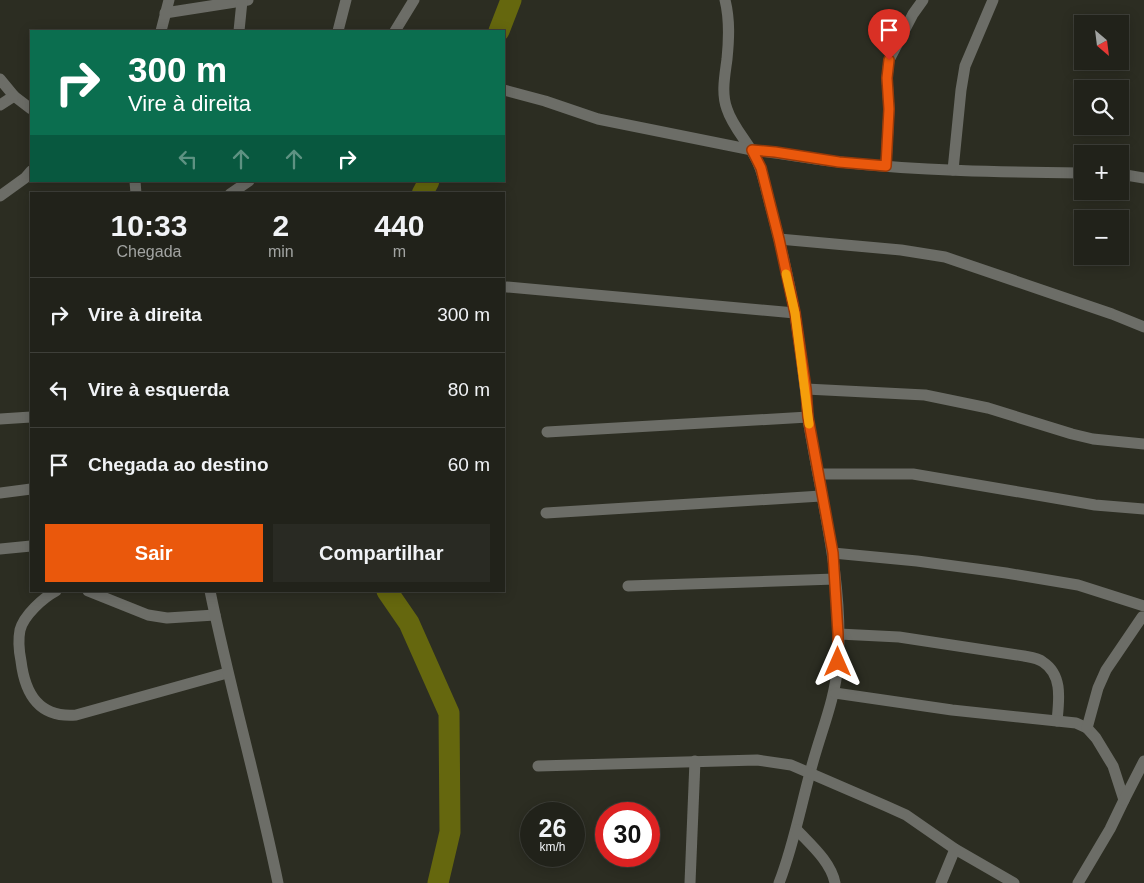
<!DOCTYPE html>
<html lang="pt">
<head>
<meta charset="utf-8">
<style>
  :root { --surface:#21221a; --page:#292a23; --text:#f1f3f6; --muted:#a2a4a2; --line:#3e3f39; --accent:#ea580c }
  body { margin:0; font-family:Arial,sans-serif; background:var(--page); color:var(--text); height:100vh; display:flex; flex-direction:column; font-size:19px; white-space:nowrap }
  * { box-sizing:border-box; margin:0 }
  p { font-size:16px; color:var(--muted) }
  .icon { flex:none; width:28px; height:28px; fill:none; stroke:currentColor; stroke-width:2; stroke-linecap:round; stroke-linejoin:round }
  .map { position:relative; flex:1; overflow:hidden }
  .side { position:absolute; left:30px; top:192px; width:475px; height:400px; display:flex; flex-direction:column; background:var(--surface); border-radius:0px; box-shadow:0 2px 12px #0003,0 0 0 1px var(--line) }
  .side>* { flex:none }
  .top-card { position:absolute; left:30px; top:30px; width:475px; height:152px; border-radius:0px; box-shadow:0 2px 12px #0003,0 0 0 1px var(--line); background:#0b6e4f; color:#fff; overflow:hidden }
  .needle { width:32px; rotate:152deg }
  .tools { position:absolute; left:1074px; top:15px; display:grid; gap:10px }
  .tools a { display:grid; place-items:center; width:55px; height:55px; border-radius:0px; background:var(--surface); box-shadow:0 2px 12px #0003,0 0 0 1px var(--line); font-size:25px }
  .speed { position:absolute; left:520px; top:802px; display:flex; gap:10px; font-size:25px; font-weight:700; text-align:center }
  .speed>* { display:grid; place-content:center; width:65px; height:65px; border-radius:50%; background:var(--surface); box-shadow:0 2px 12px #0003,0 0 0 1px var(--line); line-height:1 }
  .speed small { font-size:12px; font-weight:400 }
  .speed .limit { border:8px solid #d22; background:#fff; color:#111 }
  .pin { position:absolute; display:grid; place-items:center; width:42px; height:42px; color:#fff; margin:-51px -21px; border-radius:50% 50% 50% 0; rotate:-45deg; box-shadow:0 0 5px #0007 }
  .pin .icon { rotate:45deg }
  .me { position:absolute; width:55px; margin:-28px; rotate:0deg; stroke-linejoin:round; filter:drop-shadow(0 0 4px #0008) }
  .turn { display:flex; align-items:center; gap:18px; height:105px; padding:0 15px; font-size:22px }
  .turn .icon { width:65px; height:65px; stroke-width:2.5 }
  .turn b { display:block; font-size:35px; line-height:42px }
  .lanes { display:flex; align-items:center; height:48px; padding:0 15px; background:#0003; justify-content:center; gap:25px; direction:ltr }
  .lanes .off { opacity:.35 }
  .eta { display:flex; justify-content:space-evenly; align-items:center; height:85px; text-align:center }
  .eta b { font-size:30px; font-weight:700; line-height:35px }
  .primary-button { display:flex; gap:10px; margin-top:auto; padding:10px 15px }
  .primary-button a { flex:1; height:58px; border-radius:0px; background:var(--accent); color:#fff; font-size:20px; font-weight:700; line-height:58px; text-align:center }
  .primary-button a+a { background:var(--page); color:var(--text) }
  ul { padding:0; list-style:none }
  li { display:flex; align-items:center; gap:15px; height:75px; padding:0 15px; border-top:1px solid var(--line) }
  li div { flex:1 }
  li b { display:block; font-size:19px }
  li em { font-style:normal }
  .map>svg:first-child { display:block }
</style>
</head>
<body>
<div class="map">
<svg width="1144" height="883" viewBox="0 0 1144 883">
  <rect width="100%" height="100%" fill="#2c2d22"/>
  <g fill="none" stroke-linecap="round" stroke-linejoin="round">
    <g stroke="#65670e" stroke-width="21">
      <path d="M499 31 511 0"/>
      <path d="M422 194 429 181"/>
      <path d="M387 591 409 623 449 713 450 832 438 883"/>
    </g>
    <g stroke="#6c6d67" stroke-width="11">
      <path d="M725 0C730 20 729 39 727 59 725 75 721 93 727 109 734 131 753 146 760 168 765 182 768 198 772 212 781 246 789 280 795 315 799 339 802 363 805 387 807 398 807 408 808 419 821 500 844 581 838 663 835 702 819 736 810 773 800 810 793 847 779 883"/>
      <path d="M165 13 248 0"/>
      <path d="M161 31 169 0"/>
      <path d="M239 31 242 1"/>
      <path d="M338 31 346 0"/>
      <path d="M395 31 414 0"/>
      <path d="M0 79 14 96 31 109"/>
      <path d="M504 90 545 101 598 119 752 150C781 153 810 159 839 162 920 171 1001 172 1082 173"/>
      <path d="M0 105 14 96"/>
      <path d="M886 165 889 109 887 78 889 60 913 14 923 0"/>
      <path d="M953 170 961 90 965 66 993 0"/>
      <path d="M1120 174 1144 178"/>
      <path d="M135 181 136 194"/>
      <path d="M230 194 249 181"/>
      <path d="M0 196 25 178 31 171"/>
      <path d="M779 239 901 250 945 257 1112 314 1144 327"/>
      <path d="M507 287 795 313"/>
      <path d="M806 389 925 395 988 408 1072 434 1093 439 1144 444"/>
      <path d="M0 419 31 417"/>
      <path d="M547 432 808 417"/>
      <path d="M819 474H913L1095 505 1144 509"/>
      <path d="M0 493 31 489"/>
      <path d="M546 513 821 496"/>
      <path d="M0 549 31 546"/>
      <path d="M833 553 917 561 1006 573 1078 585 1144 606"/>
      <path d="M628 586 835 579"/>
      <path d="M56 591C43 598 24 615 20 630 18 640 19 651 21 661 25 694 39 718 76 715L227 673"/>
      <path d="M88 591 148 615 167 618 215 615"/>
      <path d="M210 591C230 689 258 785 278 883"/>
      <path d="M839 634 899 637 1024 656C1029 657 1038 658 1043 662 1063 675 1059 700 1057 721"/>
      <path d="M835 693 952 710 1076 723 1087 728 1096 738 1113 766 1124 800 1110 829 1078 883"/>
      <path d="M1087 728 1098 688 1106 670 1142 617"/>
      <path d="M538 766 757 760 791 765 886 806 906 815 955 849 1014 883"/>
      <path d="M1124 800 1144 761"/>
      <path d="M797 830C811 845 831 862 835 883"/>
      <path d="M690 883 695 761"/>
      <path d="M941 883 955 849"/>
    </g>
  </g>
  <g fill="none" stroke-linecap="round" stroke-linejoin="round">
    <g stroke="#983908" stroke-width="12">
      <path id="route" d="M838 662V634L833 553 808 417 806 389 795 313 779 239 761 168 752 150 775 152 839 162 886 166 889 109 887 78 889 60"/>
    </g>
    <use href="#route" stroke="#ea580c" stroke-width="9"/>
    <path stroke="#f59e0b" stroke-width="9" d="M786 274 795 313 809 424"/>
  </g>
</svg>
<div class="tools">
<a><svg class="needle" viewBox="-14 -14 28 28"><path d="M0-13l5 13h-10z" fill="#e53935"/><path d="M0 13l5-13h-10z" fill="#a2a4a2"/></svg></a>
<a><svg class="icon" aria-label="search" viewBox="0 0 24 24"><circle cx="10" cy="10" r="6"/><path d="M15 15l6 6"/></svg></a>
<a>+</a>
<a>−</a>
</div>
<div class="speed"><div>26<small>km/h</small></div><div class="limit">30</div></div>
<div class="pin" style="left:889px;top:60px;background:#d93025"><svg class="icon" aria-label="arrive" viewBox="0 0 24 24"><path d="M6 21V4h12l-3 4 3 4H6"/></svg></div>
<svg class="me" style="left:838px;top:662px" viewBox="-20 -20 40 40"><path d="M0-17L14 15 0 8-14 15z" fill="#ea580c" stroke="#fff" stroke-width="4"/></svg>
<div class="top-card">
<div class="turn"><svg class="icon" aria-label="right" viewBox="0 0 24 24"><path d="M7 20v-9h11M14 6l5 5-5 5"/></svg><div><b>300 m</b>Vire à direita</div></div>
<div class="lanes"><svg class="icon off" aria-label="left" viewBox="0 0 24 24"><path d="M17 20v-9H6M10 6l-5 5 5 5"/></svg><svg class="icon off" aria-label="ahead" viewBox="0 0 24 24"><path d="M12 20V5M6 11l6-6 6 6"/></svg><svg class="icon off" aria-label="ahead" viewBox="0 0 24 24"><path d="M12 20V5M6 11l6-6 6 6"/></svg><svg class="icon" aria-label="right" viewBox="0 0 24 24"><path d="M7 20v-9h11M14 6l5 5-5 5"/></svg></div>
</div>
<section class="side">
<div class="eta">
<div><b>10:33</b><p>Chegada</p></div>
<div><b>2</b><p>min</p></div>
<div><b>440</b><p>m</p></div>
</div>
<ul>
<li><svg class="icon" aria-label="right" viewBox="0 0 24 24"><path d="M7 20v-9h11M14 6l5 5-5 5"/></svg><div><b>Vire à direita</b></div><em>300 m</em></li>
<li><svg class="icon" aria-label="left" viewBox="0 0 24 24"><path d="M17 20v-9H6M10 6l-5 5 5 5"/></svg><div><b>Vire à esquerda</b></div><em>80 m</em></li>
<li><svg class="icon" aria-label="arrive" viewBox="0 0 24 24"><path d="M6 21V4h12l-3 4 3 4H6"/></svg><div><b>Chegada ao destino</b></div><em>60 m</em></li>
</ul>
<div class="primary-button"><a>Sair</a><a>Compartilhar</a></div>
</section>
</div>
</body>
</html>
